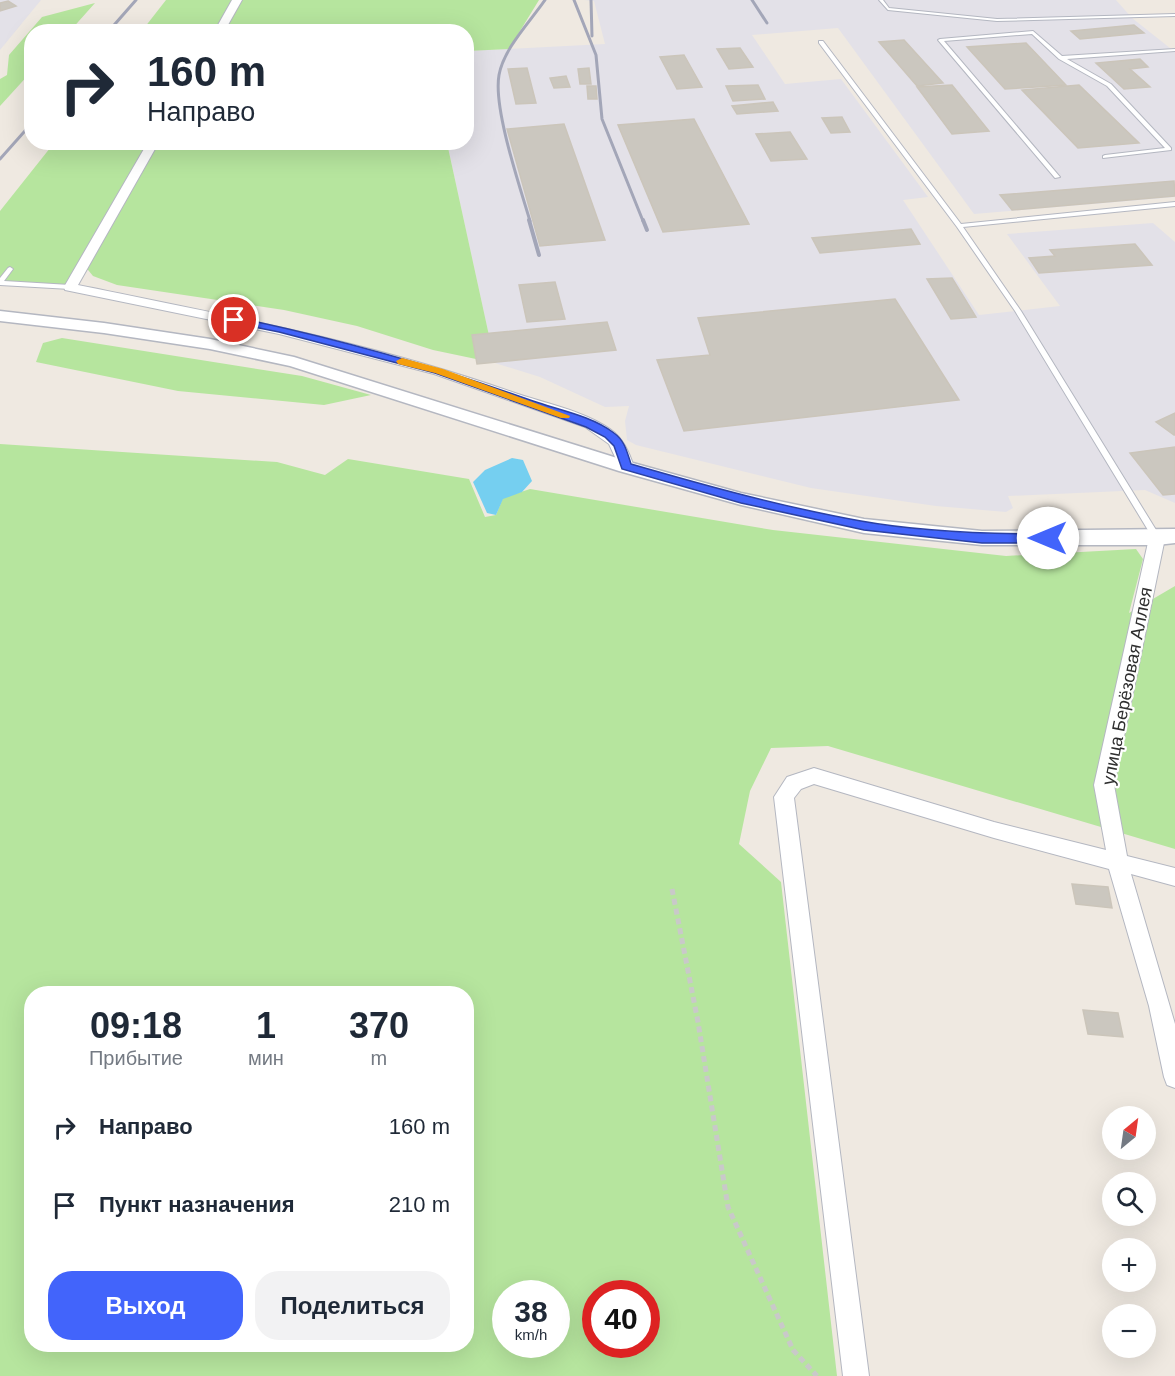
<!DOCTYPE html>
<html lang="ru">
<head>
<meta charset="utf-8">
<style>
  :root { --surface:#fff; --page:#f2f2f3; --text:#1f2937; --muted:#747a83; --accent:#4264fb }
  body { margin:0; font-family:Helvetica,sans-serif; background:var(--page); color:var(--text); height:100vh; display:flex; flex-direction:column; font-size:22px; white-space:nowrap }
  * { box-sizing:border-box; margin:0 }
  p { font-size:20px; color:var(--muted) }
  .icon { flex:none; width:33px; height:33px; fill:none; stroke:currentColor; stroke-width:2; stroke-linecap:round; stroke-linejoin:round }
  .map { position:relative; flex:1; overflow:hidden }
  .side { position:absolute; left:24px; top:986px; width:450px; height:366px; display:flex; flex-direction:column; background:var(--surface); border-radius:24px; box-shadow:0 6px 24px #0002 }
  .side>* { flex:none }
  .banner { position:absolute; left:24px; top:24px; width:450px; height:126px; border-radius:24px; box-shadow:0 6px 24px #0002; background:#fff; color:var(--text); overflow:hidden }
  .needle { width:39px; rotate:29deg }
  .buttons { position:absolute; left:1102px; top:1106px; display:grid; gap:12px }
  .buttons a { display:grid; place-items:center; width:54px; height:54px; border-radius:50%; background:var(--surface); box-shadow:0 6px 24px #0002; font-size:30px }
  .speed { position:absolute; left:492px; top:1280px; display:flex; gap:12px; font-size:30px; font-weight:700; text-align:center }
  .speed>* { display:grid; place-content:center; width:78px; height:78px; border-radius:50%; background:var(--surface); box-shadow:0 6px 24px #0002; line-height:1 }
  .speed small { font-size:15px; font-weight:400 }
  .speed .limit { border:9px solid #d22; background:#fff; color:#111 }
  .pin { position:absolute; display:grid; place-items:center; width:51px; height:51px; color:#fff; margin:-26px; border:3px solid #fff; border-radius:50%; box-shadow:0 2px 6px #0007 }
  .me { position:absolute; width:66px; margin:-33px; rotate:270deg; stroke-linejoin:round; filter:drop-shadow(0 0 4px #0008) }
  .turn { display:flex; align-items:center; gap:21px; height:126px; padding:0 24px; font-size:27px }
  .turn .icon { width:78px; height:78px; stroke-width:2.5 }
  .turn b { display:block; font-size:42px; line-height:51px }
  .eta { display:flex; justify-content:space-evenly; align-items:center; height:102px; text-align:center }
  .eta b { font-size:36px; font-weight:700; line-height:42px }
  .button { display:flex; gap:12px; margin-top:auto; padding:12px 24px }
  .button a { flex:1; height:69px; border-radius:24px; background:var(--accent); color:#fff; font-size:24px; font-weight:700; line-height:69px; text-align:center }
  .button a+a { background:var(--page); color:var(--text) }
  ul { padding:0; list-style:none }
  li { display:flex; align-items:center; gap:18px; height:78px; padding:0 24px }
  li div { flex:1 }
  li b { display:block; font-size:22px }
  li em { font-style:normal }
  .map>svg:first-child { display:block }
</style>
</head>
<body>
<div class="map">
<svg width="1175" height="1376" viewBox="0 0 1175 1376">
  <rect width="100%" height="100%" fill="#efe9e1"/>
  <g fill="#e3e1e8">
    <path d="M0 0H41L0 50Z"/>
    <path d="M584 0H1116L1132 18 1175 52V197L974 214 838 28 752 35 785 84 841 79 928 197 903 200 979 315 1060 306 1007 234 1153 223 1175 242V503L1145 490 1008 496 1013 508 1006 512 936 506 811 488 636 445 627 440 625 421 629 406 605 407 540 377 495 363 447 143 466 142 467 51 605 44 594 1Z"/>
  </g>
  <g fill="#b6e59e" fill-rule="evenodd">
    <path d="M166 0H539L509 49 467 51 466 32H141Z"/>
    <path d="M95 3 70 31 32 32 31 72 0 106V79L7 75 9 55 42 17Z"/>
    <path d="M54 143H447L495 363 433 350 357 326 284 310 117 285 93 276 84 265 70 287 0 283V211Z"/>
    <path d="M62 338 302 376 371 395 324 405 178 391 36 362 43 343Z"/>
    <path d="M0 444 277 462 325 475 348 459 469 479 485 517 496 515 503 498 530 489 773 530 1006 556 1136 549 1143 559 1129 613 1175 586V849L828 746 771 748 750 791 739 844 781 882 837 1376H0ZM32 993H466V1344H32ZM506 1293H556V1344H506ZM596 1293H646V1344H596Z"/>
  </g>
  <path fill="#75cff0" d="M512 458 523 460 532 481 522 492 503 499 496 515 487 513 473 482 485 470Z"/>
  <g fill="#cbc7bf" stroke="#cbc5ba" stroke-width="1.5">
    <path d="M8 1 16 6 0 11V3Z"/>
    <path d="M1134 25 1144 33 1080 39 1071 31Z"/>
    <path d="M904 40 943 83 917 86 879 42Z"/>
    <path d="M1026 43 1066 85 1005 89 967 47Z"/>
    <path d="M740 48 753 67 729 69 717 49Z"/>
    <path d="M684 55 702 87 677 89 660 57Z"/>
    <path d="M1140 59 1148 67 1130 69 1150 87 1124 89 1096 63Z"/>
    <path d="M527 68 536 103 516 104 508 69Z"/>
    <path d="M589 68 591 84H580L578 69Z"/>
    <path d="M566 76 570 87 554 88 550 78Z"/>
    <path d="M758 85 765 99 733 101 726 86Z"/>
    <path d="M952 85 989 131 952 134 917 87Z"/>
    <path d="M1079 85 1139 143 1078 148 1022 90Z"/>
    <path d="M587 86H596L597 99H588Z"/>
    <path d="M773 102 778 111 737 114 732 106Z"/>
    <path d="M842 117 850 132 831 133 822 118Z"/>
    <path d="M694 119 749 224 663 232 618 125Z"/>
    <path d="M564 124 605 240 540 246 507 129Z"/>
    <path d="M790 132 807 159 771 161 756 134Z"/>
    <path d="M1174 181 1175 196 1012 210 1000 195Z"/>
    <path d="M911 229 920 244 820 253 812 238Z"/>
    <path d="M1135 244 1152 265 1039 273 1029 258 1055 256 1050 250Z"/>
    <path d="M952 278 976 317 951 319 927 279Z"/>
    <path d="M555 282 565 319 527 322 519 285Z"/>
    <path d="M895 299 959 400 684 431 657 360 710 355 698 318Z"/>
    <path d="M607 322 616 350 477 364 472 335Z"/>
    <path d="M1175 413V435H1174L1156 422Z"/>
    <path d="M1175 447V494L1163 495 1130 453Z"/>
    <path d="M1072 884 1108 887 1112 908 1076 904Z"/>
    <path d="M1083 1010 1118 1013 1123 1037 1088 1034Z"/>
  </g>
  <g fill="none" stroke-linecap="round" stroke-linejoin="round">
    <g stroke="#b4b7c1" stroke-width="2">
      <g id="service">
        <path d="M879 0H883L889 8 997 19 1175 14V16L997 21 888 10Z"/>
        <path d="M1033 31 1062 56 1175 49V51L1067 59 1111 84 1171 148V150L1103 158V156L1105 155 1165 148 1107 86 1059 59 1032 34 944 41 1060 177 1055 178 938 40 940 39Z"/>
        <path d="M819 41H823L961 224 1175 202V206L963 227 1021 311 1161 538 1160 540H1154L1015 311 957 227 819 43Z"/>
        <path d="M10 267 13 269 4 281 70 285 73 287 70 289 0 285V278L8 268Z"/>
      </g>
    </g>
    <g stroke="#b4b7c1" stroke-width="2">
      <g id="minor">
        <path d="M232 0H242L224 32H214Z"/>
        <path d="M148 142H159L78 285C224 315 371 342 512 392 543 403 582 410 610 429 623 438 629 452 634 467L631 470H621L609 444 585 427 434 374 279 334 65 290 64 287Z"/>
        <path d="M1157 532 1163 534 1165 538 1114 785 1127 856 1175 868V886L1131 874 1175 1024V1088L1167 1085 1164 1077 1149 1006 1109 869 994 838 814 784 801 789 794 798 869 1376H843L774 797 787 777 814 768 994 822 1106 850 1094 785 1149 538 1151 534Z"/>
      </g>
    </g>
    <g stroke="#b4b7c1" stroke-width="3">
      <path id="tertiary" d="M0 311 104 323 210 339 294 357 633 463 741 493 864 519 982 531 1175 529V543L1157 545H982L864 533 741 505 619 471 290 366 210 349 104 333 0 321Z"/>
    </g>
    <path stroke="#c9c9c9" stroke-width="5" stroke-dasharray="6 4" stroke-linecap="butt" d="M672 889 698 1022 728 1207 793 1350 817 1376"/>
    <use href="#service" fill="#fff" fill-rule="evenodd"/>
    <use href="#minor" fill="#fff" fill-rule="evenodd"/>
    <use href="#tertiary" fill="#fff" fill-rule="evenodd"/>
    <g stroke="#a3a6b8" stroke-width="3">
      <path d="M574 0 596 55 602 119 643 221"/>
      <path d="M591 0 592 36"/>
      <path d="M752 0 767 23"/>
      <path d="M108 32 136 0"/>
      <path d="M0 159 32 123"/>
      <path d="M530 221C520 187 493 108 499 75 504 48 530 22 545 0"/>
    </g>
    <g stroke="#a3a6b8" stroke-width="4">
      <path d="M529 220 539 255"/>
      <path d="M643 220 647 230"/>
    </g>
  </g>
  <path fill="#4264fb" stroke="#2b41a3" stroke-width="1.5" d="M234 317C335 338 435 366 533 401 559 410 592 416 614 433 625 441 627 452 631 464 707 486 783 507 861 521 922 532 986 534 1048 534L1054 538 1048 543H982L864 530 741 503 622 469 614 446 605 437 586 427 435 373 279 332 230 322V318Z"/>
  <path fill="#f59e0b" d="M402 358 443 369 570 416 569 418H561L435 373 398 364 396 361Z"/>
  <g text-anchor="middle" dominant-baseline="central" stroke-width="4.5" stroke-linejoin="round" paint-order="stroke">
    <g font-size="18" fill="#2e2e2e" stroke="#fff">
      <text transform="translate(1127 686) rotate(-79)">улица Берёзовая Аллея</text>
    </g>
  </g>
</svg>
<div class="buttons">
<a><svg class="needle" viewBox="-14 -14 28 28"><path d="M0-13l5 13h-10z" fill="#e53935"/><path d="M0 13l5-13h-10z" fill="#747a83"/></svg></a>
<a><svg class="icon" aria-label="search" viewBox="0 0 24 24"><circle cx="10" cy="10" r="6"/><path d="M15 15l6 6"/></svg></a>
<a>+</a>
<a>−</a>
</div>
<div class="speed"><div>38<small>km/h</small></div><div class="limit">40</div></div>
<div class="pin" style="left:234px;top:320px;background:#d93025"><svg class="icon" aria-label="arrive" viewBox="0 0 24 24"><path d="M6 21V4h12l-3 4 3 4H6"/></svg></div>
<svg class="me" style="left:1048px;top:538px" viewBox="-20 -20 40 40"><circle r="19" fill="#fff"/><path d="M0-13L10 11 0 6-10 11z" fill="#4264fb"/></svg>
<div class="banner">
<div class="turn"><svg class="icon" aria-label="right" viewBox="0 0 24 24"><path d="M7 20v-9h11M14 6l5 5-5 5"/></svg><div><b>160 m</b>Направо</div></div>
</div>
<section class="side">
<div class="eta">
<div><b>09:18</b><p>Прибытие</p></div>
<div><b>1</b><p>мин</p></div>
<div><b>370</b><p>m</p></div>
</div>
<ul>
<li><svg class="icon" aria-label="right" viewBox="0 0 24 24"><path d="M7 20v-9h11M14 6l5 5-5 5"/></svg><div><b>Направо</b></div><em>160 m</em></li>
<li><svg class="icon" aria-label="arrive" viewBox="0 0 24 24"><path d="M6 21V4h12l-3 4 3 4H6"/></svg><div><b>Пункт назначения</b></div><em>210 m</em></li>
</ul>
<div class="button"><a>Выход</a><a>Поделиться</a></div>
</section>
</div>
</body>
</html>
